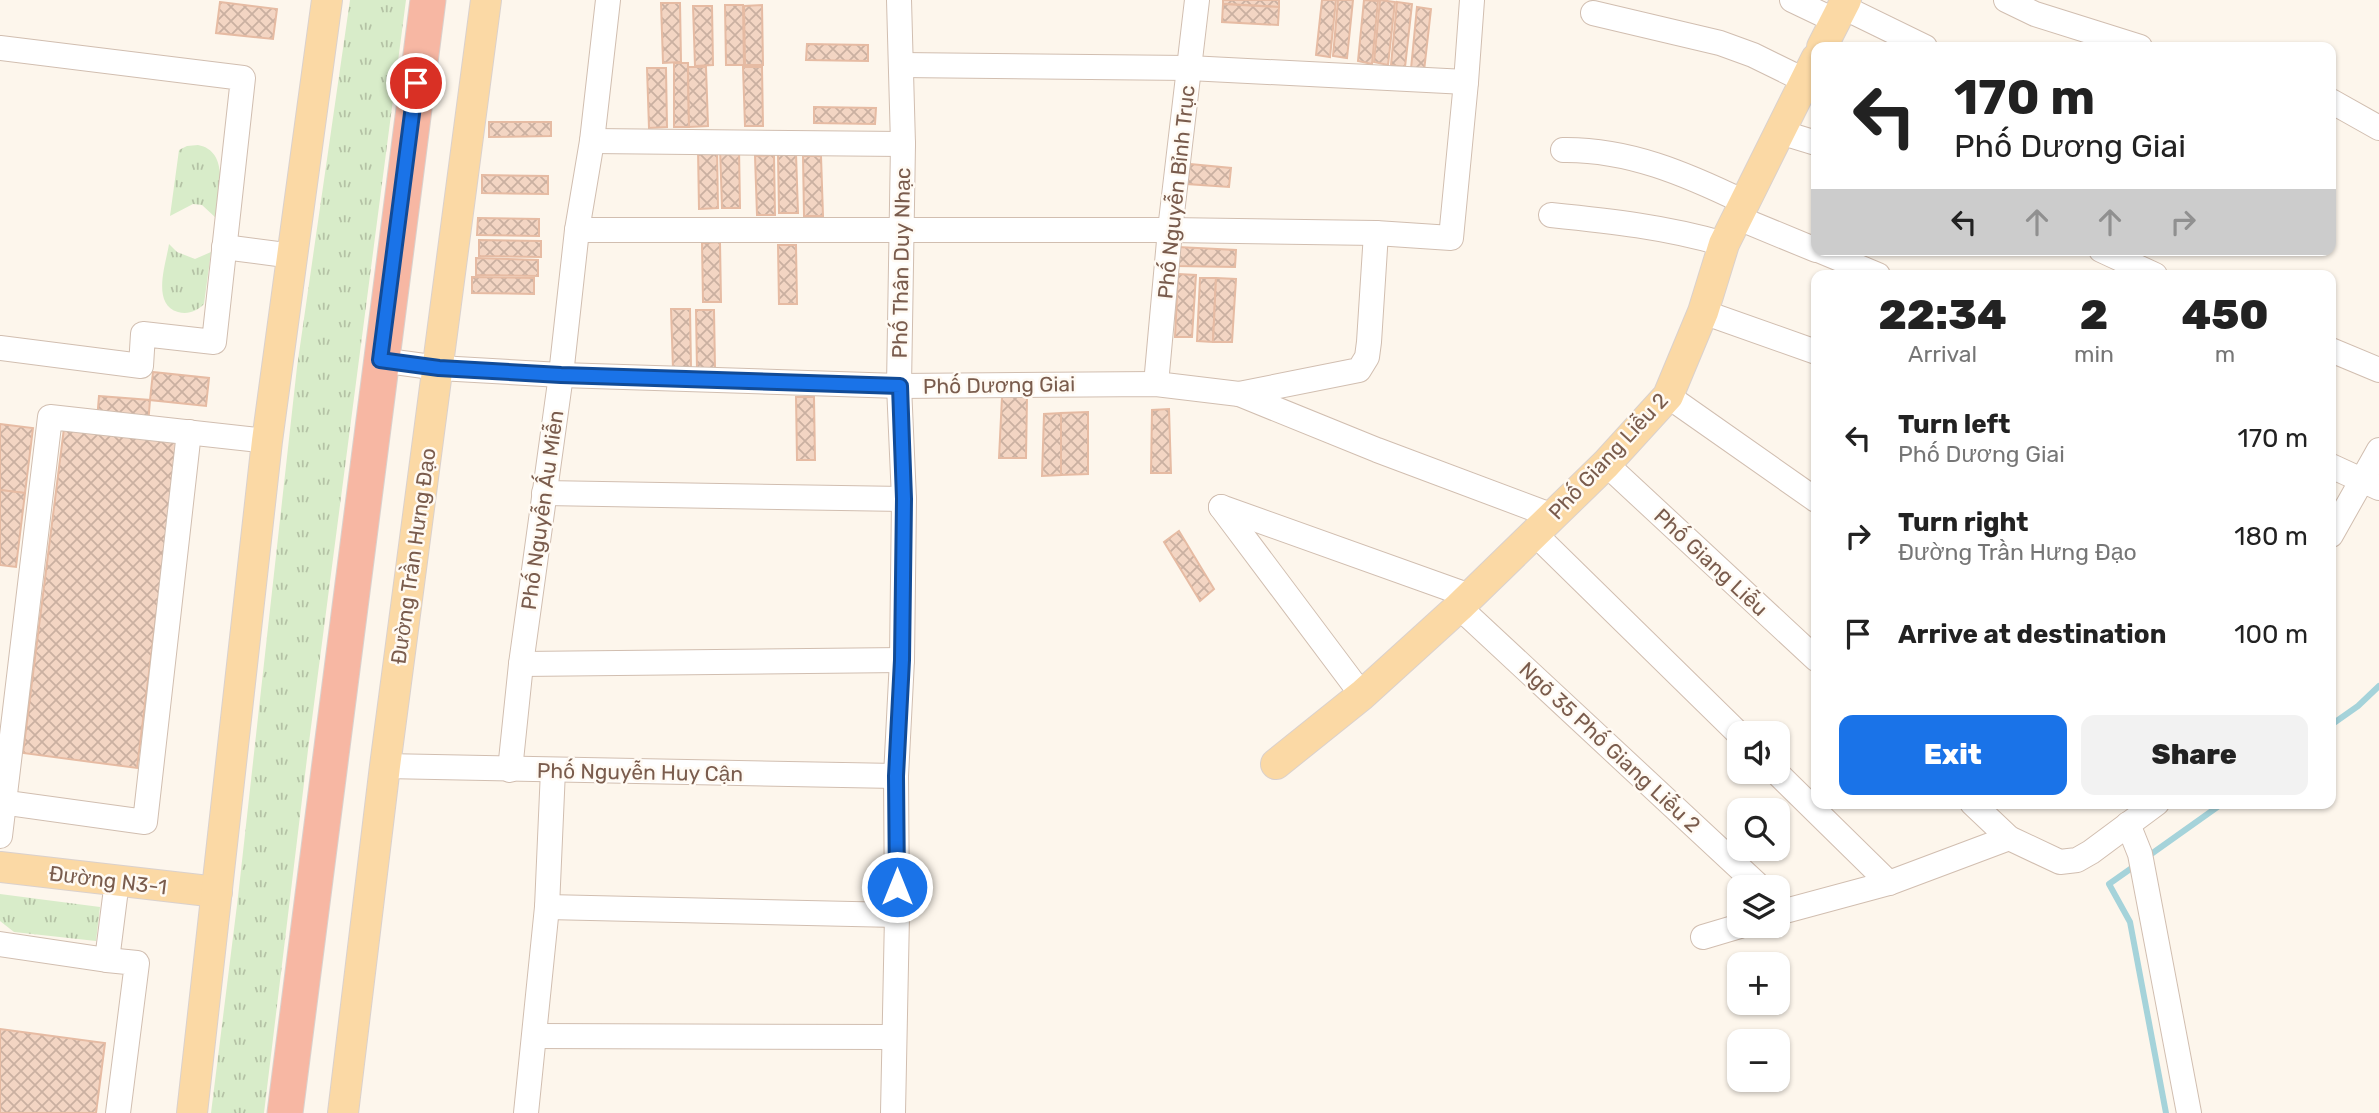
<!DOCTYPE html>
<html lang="en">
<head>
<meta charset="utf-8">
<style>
  :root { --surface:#fff; --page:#f2f2f2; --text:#222; --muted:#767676; --accent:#1a73e8 }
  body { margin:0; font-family:Rubik,sans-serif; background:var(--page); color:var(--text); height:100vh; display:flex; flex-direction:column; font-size:26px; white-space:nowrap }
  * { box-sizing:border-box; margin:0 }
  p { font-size:23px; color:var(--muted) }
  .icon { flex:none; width:38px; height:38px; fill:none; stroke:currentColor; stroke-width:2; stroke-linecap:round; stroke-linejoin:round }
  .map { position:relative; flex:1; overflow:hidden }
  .drawer { position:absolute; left:1811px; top:270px; width:525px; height:539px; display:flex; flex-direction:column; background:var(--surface); border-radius:14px; box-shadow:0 2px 5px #0004 }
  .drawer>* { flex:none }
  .guide { position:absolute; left:1811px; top:42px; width:525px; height:214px; border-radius:14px; box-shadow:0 2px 5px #0004; background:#fff; color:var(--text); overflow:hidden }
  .fabs { position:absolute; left:1727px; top:721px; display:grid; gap:14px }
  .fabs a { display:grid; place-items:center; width:63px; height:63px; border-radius:14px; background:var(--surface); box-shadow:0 2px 5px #0004; font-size:35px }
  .pin { position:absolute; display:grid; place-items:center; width:60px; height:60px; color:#fff; margin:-30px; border:4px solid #fff; border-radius:50%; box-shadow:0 2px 7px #0007 }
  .me { position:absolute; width:77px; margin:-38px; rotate:0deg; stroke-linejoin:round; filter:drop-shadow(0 0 5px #0008) }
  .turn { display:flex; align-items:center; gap:24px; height:147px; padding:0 28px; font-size:32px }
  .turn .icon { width:91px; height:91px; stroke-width:2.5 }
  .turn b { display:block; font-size:49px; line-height:60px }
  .lanes { display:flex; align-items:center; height:66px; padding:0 28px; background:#0003; justify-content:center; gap:35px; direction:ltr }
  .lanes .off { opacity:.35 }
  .eta { display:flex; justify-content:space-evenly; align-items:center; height:119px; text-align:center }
  .eta b { font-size:42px; font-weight:800; line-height:49px }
  .button { display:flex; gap:14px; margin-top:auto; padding:14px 28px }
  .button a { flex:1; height:80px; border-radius:14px; background:var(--accent); color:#fff; font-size:28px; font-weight:800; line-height:80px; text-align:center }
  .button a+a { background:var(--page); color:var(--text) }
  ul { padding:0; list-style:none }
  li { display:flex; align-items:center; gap:21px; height:98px; padding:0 28px }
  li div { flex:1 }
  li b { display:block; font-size:26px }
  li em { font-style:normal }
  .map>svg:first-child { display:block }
</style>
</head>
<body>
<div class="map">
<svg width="2379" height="1113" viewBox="0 0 2379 1113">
  <defs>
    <pattern id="grass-tufts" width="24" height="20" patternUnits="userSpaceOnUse" patternTransform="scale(1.75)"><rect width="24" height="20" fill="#d8ecc9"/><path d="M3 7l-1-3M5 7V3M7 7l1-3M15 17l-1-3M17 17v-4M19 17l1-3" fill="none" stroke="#b4c2a5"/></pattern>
    <pattern id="building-cross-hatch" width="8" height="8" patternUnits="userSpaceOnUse" patternTransform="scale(1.75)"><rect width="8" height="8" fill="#f3d5c3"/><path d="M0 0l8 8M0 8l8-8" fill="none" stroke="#cab0a1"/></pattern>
  </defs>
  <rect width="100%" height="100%" fill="#fdf6ec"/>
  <g fill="url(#grass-tufts)">
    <path d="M350 0H406L308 750 264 1113H211L238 897 297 367Z"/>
    <path d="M198 145C230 151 219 194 216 218L202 205 193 204 170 216 179 150 187 146Z"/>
    <path d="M169 244 177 252 195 259 211 252 204 304C197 311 188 315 178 312 151 304 166 264 169 244Z"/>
    <path d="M0 894 100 907 96 941 14 932 0 921Z"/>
  </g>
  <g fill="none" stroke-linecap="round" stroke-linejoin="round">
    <g stroke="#a5d3da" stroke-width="6">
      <path d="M2331 725 2358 706 2379 686"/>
      <path d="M2147 857 2223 803"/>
      <path d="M2136 865 2109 884 2130 922 2166 1113"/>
    </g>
  </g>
  <g fill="url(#building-cross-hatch)" stroke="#e6bba3" stroke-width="2">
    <path d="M1223 0H1279V7L1223 4Z"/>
    <path d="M1322 0H1336L1330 57 1316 55Z"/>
    <path d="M1338 0H1353L1347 58 1333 56Z"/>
    <path d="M1364 0 1378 1 1372 64 1358 61Z"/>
    <path d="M1380 0 1395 2 1388 65 1374 62Z"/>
    <path d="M220 2 277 9 273 39 216 33Z"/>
    <path d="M1397 2 1412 4 1405 67 1391 65Z"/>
    <path d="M661 3H680L681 62 663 63Z"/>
    <path d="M1223 4 1279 7 1278 25 1222 22Z"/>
    <path d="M725 5H743L744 65H726Z"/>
    <path d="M762 5 763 65H745L744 6Z"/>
    <path d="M693 6H712L713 65 695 66Z"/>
    <path d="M1417 7 1431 9 1424 71 1411 69Z"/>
    <path d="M807 44 868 45V61L806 60Z"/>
    <path d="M674 63H688L689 127H674Z"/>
    <path d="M688 67H706L708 126 689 127Z"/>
    <path d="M743 67H762L763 126H745Z"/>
    <path d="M647 68H666L667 127 649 128Z"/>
    <path d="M814 107 876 108 875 124 814 123Z"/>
    <path d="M489 122H551V136L489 137Z"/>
    <path d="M720 148H739L740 208H722Z"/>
    <path d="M698 149H717L718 208 699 209Z"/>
    <path d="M796 153 798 213H779L778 154Z"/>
    <path d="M774 155 775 215H757L755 156Z"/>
    <path d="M803 156H821L823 216H804Z"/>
    <path d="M1190 164 1231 168 1229 187 1187 184Z"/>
    <path d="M482 175 548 176V194L482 193Z"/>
    <path d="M478 218 539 219V236L477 235Z"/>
    <path d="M479 240 541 241V257L479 256Z"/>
    <path d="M720 242 721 302H703L702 243Z"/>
    <path d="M778 245H796L797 304H779Z"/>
    <path d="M1178 247 1236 250 1235 267 1177 266Z"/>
    <path d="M476 258 538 260V276L476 275Z"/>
    <path d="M1178 274 1196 275 1192 337H1175Z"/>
    <path d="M472 277 534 278V294L472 293Z"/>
    <path d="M1200 278H1216L1213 342 1197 341Z"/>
    <path d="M1216 278 1236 279 1232 342H1213Z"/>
    <path d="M671 309H690L691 368 673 369Z"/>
    <path d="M696 310H714L715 369 697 370Z"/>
    <path d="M153 372 209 378 206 406 150 400Z"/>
    <path d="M99 396 150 400 148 425 97 420Z"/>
    <path d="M1027 396 1026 458H999L1002 397Z"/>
    <path d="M796 397H814L815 460H797Z"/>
    <path d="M1169 409 1171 473H1151L1152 410Z"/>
    <path d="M1088 412V474L1061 475V413Z"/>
    <path d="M1061 413V475L1042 476 1044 414Z"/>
    <path d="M0 424 33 428 25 493 0 490Z"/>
    <path d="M64 428 178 442 137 768 23 753Z"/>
    <path d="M0 490 25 493 16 567 0 565Z"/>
    <path d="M1179 531 1214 589 1200 601 1164 542Z"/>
    <path d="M0 1029 105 1043 96 1113H0Z"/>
  </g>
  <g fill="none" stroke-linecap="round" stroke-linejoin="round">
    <g stroke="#d1beb0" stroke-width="26">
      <g id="minor">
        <path d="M1792 0 1836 21"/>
        <path d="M2006 0 2035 14 2140 47"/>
        <path d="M1843 7 1925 47"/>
        <path d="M1593 13 1720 43 1753 55 1806 81"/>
        <path d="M0 48 243 78 214 342 143 334 141 366 0 348"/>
        <path d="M901 65 1189 68 1466 82 1472 0"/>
        <path d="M2331 101 2379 128"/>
        <path d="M1780 132 1816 143"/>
        <path d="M592 141 903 144"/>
        <path d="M1563 150C1628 149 1686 174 1744 202"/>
        <path d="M1551 215C1610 221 1666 227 1724 244"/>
        <path d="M1736 217 1816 250"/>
        <path d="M577 230H1170L1376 233 1451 238 1466 82"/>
        <path d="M224 247 293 256"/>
        <path d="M1818 250 1878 275"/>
        <path d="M2101 250 2155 275"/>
        <path d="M1703 312 1816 352"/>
        <path d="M2331 350 2379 370"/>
        <path d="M380 360 439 368 561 375 899 386 1156 384 1239 394 1377 450 1553 516"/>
        <path d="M1156 384 1170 230 1197 0"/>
        <path d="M1239 394 1359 370 1367 357 1369 342 1376 233"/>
        <path d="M1668 396 1816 500"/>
        <path d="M1606 464 1816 659"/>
        <path d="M2331 466 2379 488"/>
        <path d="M544 493 904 499"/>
        <path d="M1221 507 1470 596"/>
        <path d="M1221 507 1362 695"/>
        <path d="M1535 534 1740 735"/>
        <path d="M2331 535 2379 450"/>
        <path d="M1459 607 1760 887"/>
        <path d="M521 664 902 660"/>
        <path d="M385 766 896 776"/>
        <path d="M510 770 521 664 561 375 577 230 592 141 608 0"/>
        <path d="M1776 772 1889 883"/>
        <path d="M0 802 145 822 189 432"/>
        <path d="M1972 803 2009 838 2060 862 2077 860 2091 852 2157 803"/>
        <path d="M2128 824 2140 854 2189 1113"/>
        <path d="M0 836 50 417 267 441"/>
        <path d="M547 907 897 915"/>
        <path d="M1778 913 1889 883 2009 838"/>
        <path d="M1703 937 1740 926"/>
        <path d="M0 944 107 960 117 881"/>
        <path d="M107 960 137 963 118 1113"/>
        <path d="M535 1036 894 1037"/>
        <path d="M526 1113 547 907 553 770"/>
        <path d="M893 1113 897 915 896 776 902 660 904 499 899 386 903 144 899 0"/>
      </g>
    </g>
    <g stroke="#dad1cd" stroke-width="32">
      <g id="major">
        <path d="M1822 47 1846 0"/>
        <path d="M1276 764 1362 695 1459 607 1606 464 1668 396 1703 312 1724 244 1816 59"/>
        <path d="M0 867 217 892"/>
        <path d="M192 1113 267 441 327 0"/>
        <path d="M343 1113 385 766 486 0"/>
      </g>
    </g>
    <g stroke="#dad1cd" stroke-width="37">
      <path id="highway" d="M285 1113 428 0"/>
    </g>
    <use href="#minor" stroke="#fff" stroke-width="24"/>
    <use href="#major" stroke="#fbd9a5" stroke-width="30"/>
    <use href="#highway" stroke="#f7b7a3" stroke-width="35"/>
  </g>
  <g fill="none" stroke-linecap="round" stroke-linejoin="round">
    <g stroke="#114b97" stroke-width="18">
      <path id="route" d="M416 83 380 360 439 368 561 375 900 386 904 499 902 660 896 776 897 887"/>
    </g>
    <use href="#route" stroke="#1a73e8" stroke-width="12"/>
  </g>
  <g text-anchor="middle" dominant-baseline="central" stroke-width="5" stroke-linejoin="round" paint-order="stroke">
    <g font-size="21" fill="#7a5c4d" stroke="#fffaf3">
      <text transform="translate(1176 192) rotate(-84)">Phố Nguyễn Bỉnh Trục</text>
      <text transform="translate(901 263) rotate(-89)">Phố Thân Duy Nhạc</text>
      <text transform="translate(999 385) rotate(-1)">Phố Dương Giai</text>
      <text transform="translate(1608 456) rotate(-47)">Phố Giang Liễu 2</text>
      <text transform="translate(542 510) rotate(-82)">Phố Nguyễn Ấu Miễn</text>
      <text transform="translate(413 556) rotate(-82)">Đường Trần Hưng Đạo</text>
      <text transform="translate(1711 562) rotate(43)">Phố Giang Liễu</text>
      <text transform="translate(1610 747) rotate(43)">Ngõ 35 Phố Giang Liễu 2</text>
      <text transform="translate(640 772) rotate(1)">Phố Nguyễn Huy Cận</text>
      <text transform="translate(108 880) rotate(7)">Đường N3-1</text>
    </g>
  </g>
</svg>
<div class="fabs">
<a><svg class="icon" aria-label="sound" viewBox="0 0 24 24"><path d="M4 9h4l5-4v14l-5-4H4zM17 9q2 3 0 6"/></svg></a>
<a><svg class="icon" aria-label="search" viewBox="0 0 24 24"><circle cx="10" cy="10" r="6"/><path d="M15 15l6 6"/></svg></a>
<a><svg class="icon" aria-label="layers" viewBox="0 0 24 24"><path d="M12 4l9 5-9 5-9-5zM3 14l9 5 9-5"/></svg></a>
<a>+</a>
<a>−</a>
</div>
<div class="pin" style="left:416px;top:83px;background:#d93025"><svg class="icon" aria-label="arrive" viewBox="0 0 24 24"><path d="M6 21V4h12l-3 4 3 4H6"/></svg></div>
<svg class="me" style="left:897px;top:887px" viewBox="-20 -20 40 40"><circle r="17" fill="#1a73e8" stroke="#fff" stroke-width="3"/><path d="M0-11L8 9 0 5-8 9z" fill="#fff"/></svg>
<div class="guide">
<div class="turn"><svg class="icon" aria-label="left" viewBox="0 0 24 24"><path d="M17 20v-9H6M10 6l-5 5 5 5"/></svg><div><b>170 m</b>Phố Dương Giai</div></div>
<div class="lanes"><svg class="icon" aria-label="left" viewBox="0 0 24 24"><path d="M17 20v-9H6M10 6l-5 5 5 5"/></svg><svg class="icon off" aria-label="ahead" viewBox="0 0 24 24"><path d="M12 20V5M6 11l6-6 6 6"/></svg><svg class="icon off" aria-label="ahead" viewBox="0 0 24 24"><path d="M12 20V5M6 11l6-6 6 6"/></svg><svg class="icon off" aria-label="right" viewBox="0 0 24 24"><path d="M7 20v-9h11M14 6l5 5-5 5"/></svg></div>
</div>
<section class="drawer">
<div class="eta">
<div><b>22:34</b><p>Arrival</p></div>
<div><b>2</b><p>min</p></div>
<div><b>450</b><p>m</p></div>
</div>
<ul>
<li><svg class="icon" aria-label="left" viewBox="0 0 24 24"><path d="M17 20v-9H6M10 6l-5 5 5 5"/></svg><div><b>Turn left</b><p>Phố Dương Giai</p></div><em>170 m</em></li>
<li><svg class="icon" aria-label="right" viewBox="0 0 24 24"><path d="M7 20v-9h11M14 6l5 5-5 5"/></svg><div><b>Turn right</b><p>Đường Trần Hưng Đạo</p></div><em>180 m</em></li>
<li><svg class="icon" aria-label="arrive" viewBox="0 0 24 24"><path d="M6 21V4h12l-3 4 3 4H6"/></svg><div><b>Arrive at destination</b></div><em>100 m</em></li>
</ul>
<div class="button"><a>Exit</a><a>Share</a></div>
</section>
</div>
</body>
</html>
